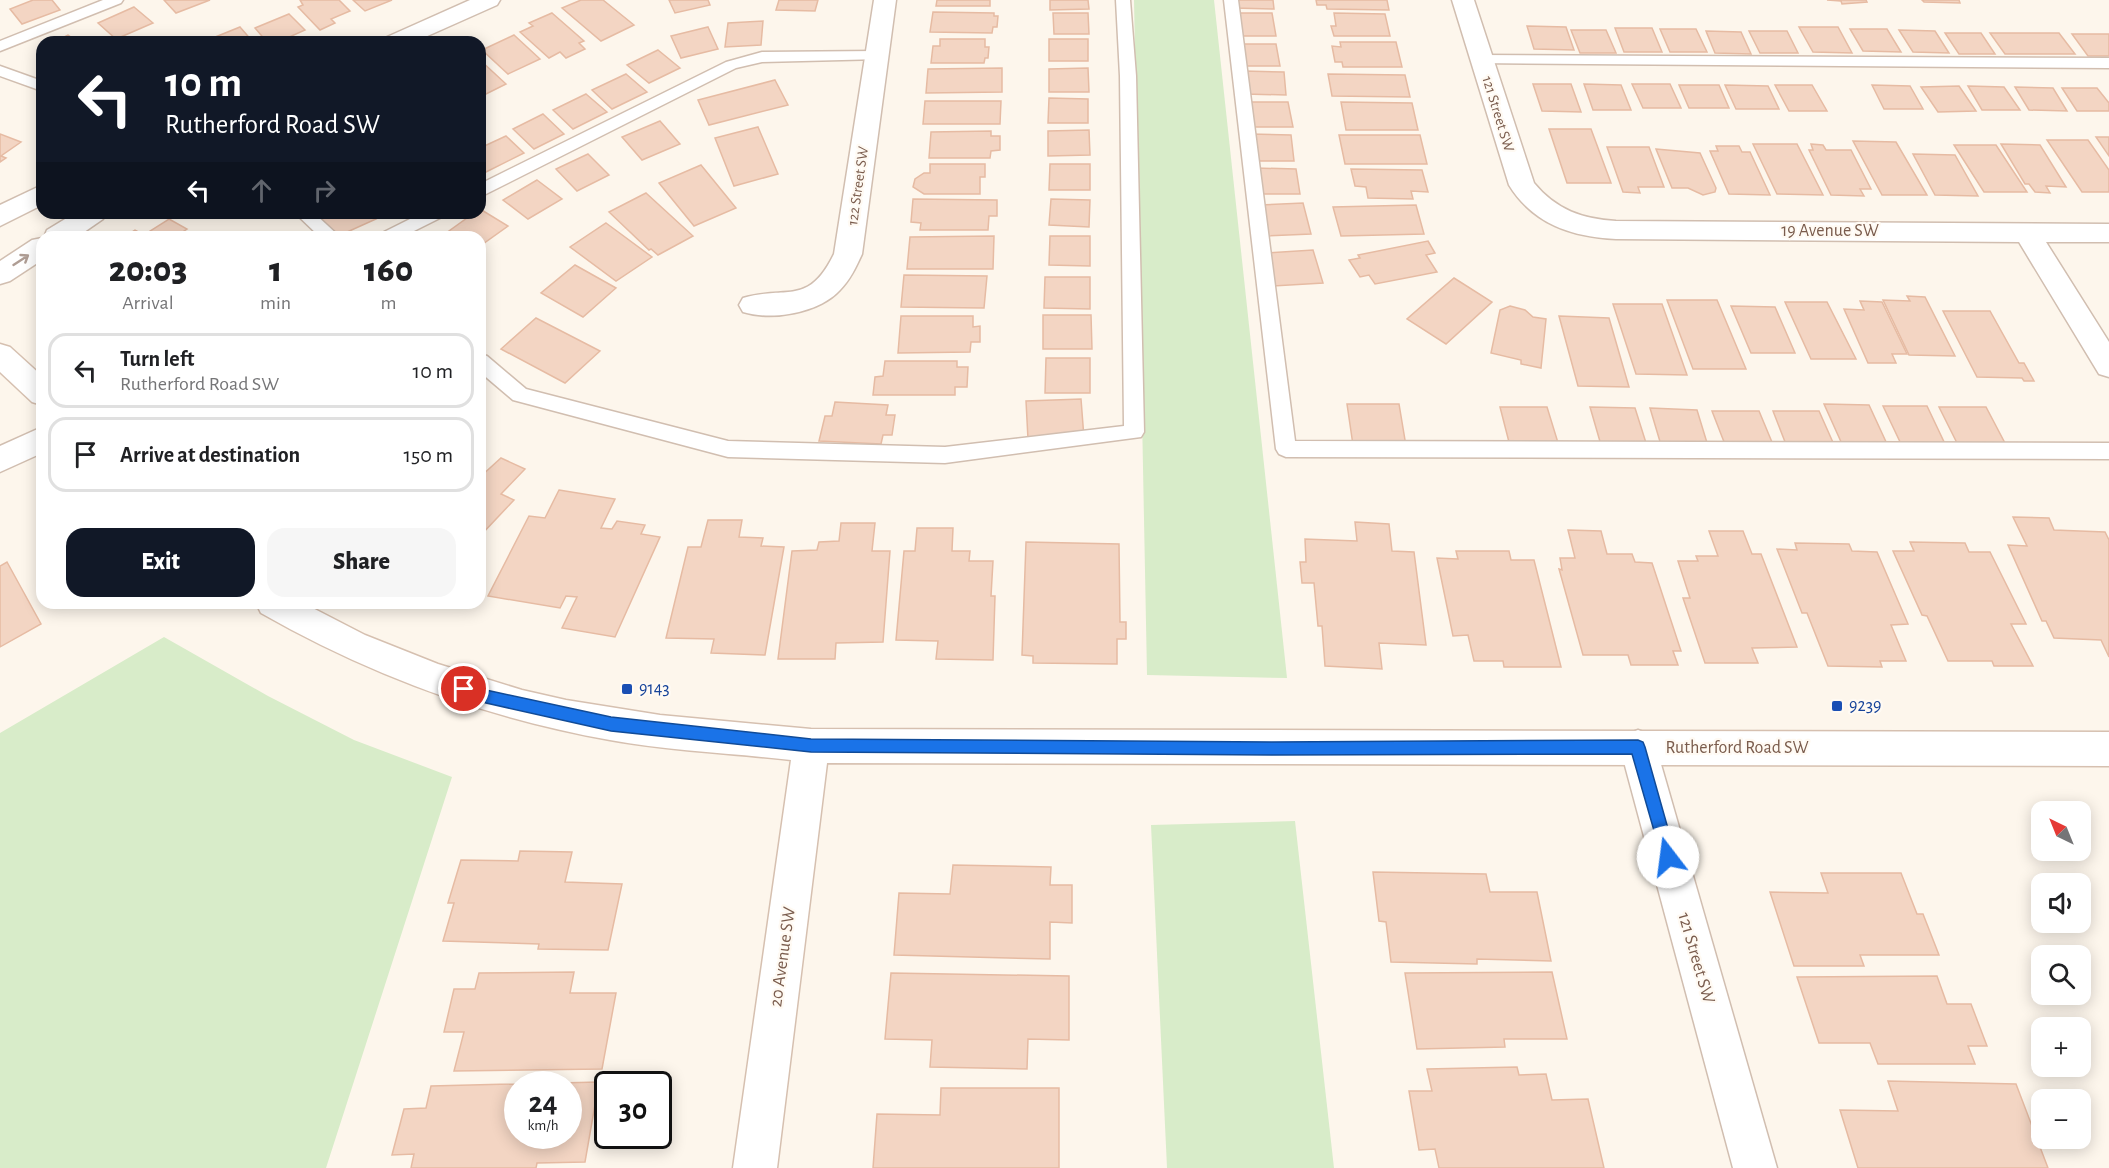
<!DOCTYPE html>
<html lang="en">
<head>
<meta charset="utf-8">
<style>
  :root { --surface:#fff; --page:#f6f6f6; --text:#202124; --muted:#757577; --line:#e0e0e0; --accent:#111827 }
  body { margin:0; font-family:"Alegreya Sans",sans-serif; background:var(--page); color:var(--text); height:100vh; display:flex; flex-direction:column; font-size:22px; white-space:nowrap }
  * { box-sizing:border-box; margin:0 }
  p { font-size:20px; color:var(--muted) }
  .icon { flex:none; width:33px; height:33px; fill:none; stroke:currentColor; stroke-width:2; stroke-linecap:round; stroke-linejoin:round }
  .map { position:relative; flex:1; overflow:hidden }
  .side { position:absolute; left:36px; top:231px; width:450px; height:378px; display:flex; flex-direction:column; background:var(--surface); border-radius:18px; box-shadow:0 3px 15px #0003 }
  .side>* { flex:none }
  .guide { position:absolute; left:36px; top:36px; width:450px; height:183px; border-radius:18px; box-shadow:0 3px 15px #0003; background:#111827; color:#fff; overflow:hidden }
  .needle { width:39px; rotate:317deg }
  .controls { position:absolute; left:2031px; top:801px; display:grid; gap:12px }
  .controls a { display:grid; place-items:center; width:60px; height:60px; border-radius:12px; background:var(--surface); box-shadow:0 3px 15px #0003; font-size:30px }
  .speed { position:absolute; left:504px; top:1071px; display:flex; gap:12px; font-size:30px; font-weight:700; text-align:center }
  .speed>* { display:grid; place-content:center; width:78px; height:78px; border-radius:50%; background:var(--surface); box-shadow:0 3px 15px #0003; line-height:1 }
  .speed small { font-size:15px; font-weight:400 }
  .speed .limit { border:3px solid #111; border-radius:9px; background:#fff; color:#111 }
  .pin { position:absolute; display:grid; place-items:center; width:51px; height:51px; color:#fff; margin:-26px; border:3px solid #fff; border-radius:50%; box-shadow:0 2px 6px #0007 }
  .me { position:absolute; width:66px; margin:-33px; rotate:345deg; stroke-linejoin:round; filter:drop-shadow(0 0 4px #0008) }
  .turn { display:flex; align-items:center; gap:21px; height:126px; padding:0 30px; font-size:27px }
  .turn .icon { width:78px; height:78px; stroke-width:2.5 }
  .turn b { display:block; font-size:42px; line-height:51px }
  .lanes { display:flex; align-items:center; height:57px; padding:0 30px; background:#0003; justify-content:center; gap:30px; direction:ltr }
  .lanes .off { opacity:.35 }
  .eta { display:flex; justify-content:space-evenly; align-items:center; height:102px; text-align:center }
  .eta b { font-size:36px; font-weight:800; line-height:42px }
  .cta { display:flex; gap:12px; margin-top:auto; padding:12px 30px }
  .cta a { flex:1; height:69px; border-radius:18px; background:var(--accent); color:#fff; font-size:24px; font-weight:800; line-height:69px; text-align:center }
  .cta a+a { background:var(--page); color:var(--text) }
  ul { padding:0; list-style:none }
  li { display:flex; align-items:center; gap:18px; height:75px; margin:0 12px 9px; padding:0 18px; border:3px solid var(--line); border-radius:18px }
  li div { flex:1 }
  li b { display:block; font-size:22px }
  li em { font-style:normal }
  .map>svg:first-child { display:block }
</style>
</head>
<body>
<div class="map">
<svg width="2109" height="1168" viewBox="0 0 2109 1168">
  <rect width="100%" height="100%" fill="#fdf6ec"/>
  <g fill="#d8ecc9">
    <path d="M1134 0H1214L1287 678 1147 675Z"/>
    <path d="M164 637 268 696 354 740 452 777 326 1168H0V733Z"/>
    <path d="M1295 821 1334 1168H1167L1151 825Z"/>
  </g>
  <g fill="#f3d5c3" stroke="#e6bba3" stroke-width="1.5" fill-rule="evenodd">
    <path d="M33 0H52L60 10 22 24 10 9Z"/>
    <path d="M164 0H210L176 13Z"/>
    <path d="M339 0 350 11 331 19 335 23 320 30 298 7 303 5 300 0Z"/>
    <path d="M353 0H392L365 11Z"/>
    <path d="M581 0H603L634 25 601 41 562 8Z"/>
    <path d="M669 0H708L710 5 675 13Z"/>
    <path d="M779 0H818L815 11 776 10Z"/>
    <path d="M937 0H990V6H936Z"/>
    <path d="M1050 0H1088L1089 9 1050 10Z"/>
    <path d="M1233 0H1273L1274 9 1234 8Z"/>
    <path d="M1316 0H1387L1389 10 1327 9 1326 5H1317Z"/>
    <path d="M1827 0H1866L1867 2 1842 4 1841 1Z"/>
    <path d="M1922 0H1959L1960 3 1924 2Z"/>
    <path d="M134 7 153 23 116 39 98 23Z"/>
    <path d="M933 12 994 13V16H998L997 27H993L992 33 930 32Z"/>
    <path d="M552 13 584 41 579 43 585 49 566 58 560 52 549 58 520 32 533 26 529 23Z"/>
    <path d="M1053 13H1088L1089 34H1054Z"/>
    <path d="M1237 13H1272L1276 36H1240Z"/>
    <path d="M1334 13 1385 14 1390 36H1334L1331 26H1336Z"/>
    <path d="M289 14 305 30 287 38 291 42H267L255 28Z"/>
    <path d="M763 21 761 45 725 47 728 23Z"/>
    <path d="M1527 26 1566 27 1574 50 1534 49Z"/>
    <path d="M240 27 253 42H203Z"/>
    <path d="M708 27 718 49 681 58 671 36Z"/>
    <path d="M1799 27H1838L1852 53 1813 52Z"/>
    <path d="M1615 28H1652L1662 52H1624Z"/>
    <path d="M1660 29H1696L1707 52H1670Z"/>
    <path d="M1850 29H1887L1901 52 1863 51Z"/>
    <path d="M1571 30H1606L1616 53H1580Z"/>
    <path d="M1899 30 1935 31 1949 53 1913 52Z"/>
    <path d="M1706 31 1741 32 1751 54 1715 53Z"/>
    <path d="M1749 31H1787L1798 53H1760Z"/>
    <path d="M1945 33H1981L1995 54H1959Z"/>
    <path d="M1990 33H2059L2075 54H2005Z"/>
    <path d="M2072 34H2109V56H2088Z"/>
    <path d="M68 35 78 42H54Z"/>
    <path d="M514 35 540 59 508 74 482 50Z"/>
    <path d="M940 39H985V47H989L988 58H985L984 63H931L933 46H940Z"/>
    <rect x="1049" y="39" width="39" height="22"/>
    <path d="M1340 42H1396L1402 67H1343L1342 62H1335L1332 46 1341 47Z"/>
    <path d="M1241 44H1276L1280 66H1244Z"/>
    <path d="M658 50 680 68 649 83 627 65Z"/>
    <path d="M480 60 506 84 480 97Z"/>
    <path d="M1002 68V92L926 93 928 69Z"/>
    <path d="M1088 68 1089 92H1049V69Z"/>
    <path d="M1244 71 1284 72 1286 95 1245 94Z"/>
    <path d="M626 74 647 92 612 109 592 90Z"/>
    <path d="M1328 74 1405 75 1410 97 1332 96Z"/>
    <path d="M775 80 788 105 709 125 698 100Z"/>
    <path d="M1533 84H1571L1581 112 1542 111Z"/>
    <path d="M1584 84 1621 85 1631 110H1593Z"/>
    <path d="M1632 84H1670L1681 108H1643Z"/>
    <path d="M1679 85H1719L1729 108H1689Z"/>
    <path d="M1725 85 1768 86 1779 109H1736Z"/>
    <path d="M1775 85H1812L1827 111H1789Z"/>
    <path d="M1872 85 1910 86 1923 109H1884Z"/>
    <path d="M1959 86 1976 111 1938 112 1921 87Z"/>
    <path d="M1968 86 2004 87 2020 110H1982Z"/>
    <path d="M2015 87 2053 88 2067 111 2029 110Z"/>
    <path d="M2062 88H2097L2109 103V111H2077Z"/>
    <path d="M586 94 607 112 573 129 553 110Z"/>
    <path d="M1049 98 1088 99V123H1048Z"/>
    <path d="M925 101H1001L1000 124H923Z"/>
    <path d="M1247 102H1288L1293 127H1251Z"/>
    <path d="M1341 102 1412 103 1418 130H1346Z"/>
    <path d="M543 114 564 134 534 149 513 129Z"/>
    <path d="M660 121 680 144 642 160 622 137Z"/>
    <path d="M758 127 778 174 734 186 715 138Z"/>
    <path d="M1549 129H1591L1611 183H1567Z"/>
    <path d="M1089 130 1090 155 1048 156V131Z"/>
    <path d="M991 131V136H1000V150L991 151 990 158H929L931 132Z"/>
    <path d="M0 134 21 142 1 156 6 158 0 162Z"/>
    <path d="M1250 134 1291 135 1294 161H1253Z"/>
    <path d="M1339 135H1420L1427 164H1345Z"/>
    <path d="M506 136 524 153 486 172 480 166V148Z"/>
    <path d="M2096 137H2109V156Z"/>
    <path d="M2047 140H2088L2109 170V192H2082Z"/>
    <path d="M1853 141 1896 142 1927 195H1882Z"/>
    <path d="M1753 144H1797L1823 195 1777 194Z"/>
    <path d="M1811 144 1823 145 1826 150H1851L1871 189H1860L1864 196 1831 195 1809 150H1813Z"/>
    <path d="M2001 144 2040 145 2066 187 2046 186 2050 193 2035 192 2029 184H2025Z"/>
    <path d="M1954 145H1996L2027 192H1984Z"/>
    <path d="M1716 146H1739L1742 152H1750L1770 195 1729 194 1710 151H1718Z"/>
    <path d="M1607 147H1649L1664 187H1638L1640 193 1623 192Z"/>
    <path d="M1656 149 1700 153 1716 188 1715 192 1703 195 1688 188H1672Z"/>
    <path d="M588 154 609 175 577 191 556 169Z"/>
    <path d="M1913 154 1955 155 1978 196 1935 195Z"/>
    <path d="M930 164H985V177H980V194H924L913 187 915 179 924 173H930Z"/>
    <path d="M1050 164H1090V190H1049Z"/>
    <path d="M701 165 736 208 694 226 659 183Z"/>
    <path d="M1255 168 1296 169 1300 194H1258Z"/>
    <path d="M1351 169 1422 170 1428 192 1411 191 1413 199 1368 198 1366 187 1355 186Z"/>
    <path d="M537 180 562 199 528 219 503 200Z"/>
    <path d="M646 193 693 236 658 255 651 249 649 250 609 212Z"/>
    <path d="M913 199 997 200V216H989L988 230H920L921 223 911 222Z"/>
    <path d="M1051 199 1090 200 1089 227 1049 225Z"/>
    <path d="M1303 203 1311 234 1265 236 1259 205Z"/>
    <path d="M1416 205 1424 234 1341 236 1333 207Z"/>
    <path d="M480 209 508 226 480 246V237H458L449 231 474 213H480Z"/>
    <path d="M329 213H370L376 219 336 237 320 217Z"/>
    <path d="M169 219 187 229 175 237H124L135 230 144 235Z"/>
    <path d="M606 223 652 257 616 281 570 247Z"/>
    <path d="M994 236 993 269H907L910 237Z"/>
    <path d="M1050 236H1090V266L1049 265Z"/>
    <path d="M1428 241 1435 253 1426 255 1437 272 1375 284 1369 275 1360 277 1349 260 1360 258 1358 255Z"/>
    <path d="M1313 250 1323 283 1273 286 1265 253Z"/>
    <path d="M575 265 616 288 583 317 541 293Z"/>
    <path d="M904 275 987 276 984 308 901 307Z"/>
    <path d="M1045 277H1090V309L1044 308Z"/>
    <path d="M1454 278 1492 302 1446 344 1407 319Z"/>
    <path d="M1907 296 1925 297 1955 356 1909 355 1883 300 1910 301Z"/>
    <path d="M1667 300H1717L1746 369H1693Z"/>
    <path d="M1860 301 1882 302 1907 354H1892L1896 363H1868L1844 309 1864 310Z"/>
    <path d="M1785 302H1827L1856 359H1811Z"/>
    <path d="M1613 304H1662L1687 375 1636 374Z"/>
    <path d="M1510 306 1525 310 1533 317 1546 319 1541 368 1521 364V360L1491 353 1500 310Z"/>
    <path d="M1731 306 1775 307 1795 353H1751Z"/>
    <path d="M1943 311H1990L2019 363H2024L2034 381H2024L2022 378 1977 377Z"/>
    <path d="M1043 315H1091L1092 349H1043Z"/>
    <path d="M901 316H973V327L980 326V342H971L970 352 898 353Z"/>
    <path d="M1559 316 1609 318 1629 387 1578 386Z"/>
    <path d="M536 318 600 351 565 383 501 349Z"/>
    <path d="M1046 358H1090V393H1045Z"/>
    <path d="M885 361H957V367H968L967 387H955V395H873L875 377 883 376Z"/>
    <path d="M1081 399 1084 438 1028 439 1026 401Z"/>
    <path d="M835 402 888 405 886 415H895L892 435H883L881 444 819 441 825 416H832Z"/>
    <path d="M1347 404H1399L1406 446 1353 445Z"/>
    <path d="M1824 404 1869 405 1887 444H1842Z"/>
    <path d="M1883 406H1927L1946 446H1902Z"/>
    <path d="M1500 407H1547L1559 446H1510Z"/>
    <path d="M1590 407 1635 408 1647 446 1601 445Z"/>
    <path d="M1939 407H1986L2006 445H1958Z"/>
    <path d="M1650 408 1697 410 1708 446 1661 445Z"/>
    <path d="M1712 411H1759L1774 447H1726Z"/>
    <path d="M1773 411H1819L1835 447H1787Z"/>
    <path d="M501 458 525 469 501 494 514 500 480 536V477Z"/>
    <path d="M559 490 615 499 601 528 612 529 617 521 645 525 641 534 660 537 615 637 562 628 577 597 566 596 560 608 488 596 529 516 545 518Z"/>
    <path d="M2013 517 2049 518 2054 530 2105 532 2109 540V657L2101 640 2054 638 2046 621H2042L2008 545 2027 546Z"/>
    <path d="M708 520H742L739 537 763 538 761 546 784 547 765 655 711 653 714 639 666 638 688 547H701Z"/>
    <path d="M1355 522 1389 524 1392 551 1414 552 1426 645 1379 643 1382 669 1325 666 1322 626H1318L1314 583H1302L1300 562H1306L1305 539 1357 541Z"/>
    <path d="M841 523H875L872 551H890L883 642 836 643 835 659H778L792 551 817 550 819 542 839 541Z"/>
    <path d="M917 528H953L952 551H970L969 561H993L991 596H995L993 660 936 659 938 641 896 640 904 551H915Z"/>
    <path d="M1568 530 1601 531 1607 554H1632L1635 562 1652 563 1681 651H1673L1678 665H1631L1628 655H1583L1559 569 1562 570 1560 558H1575Z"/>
    <path d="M1709 531H1743L1752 554H1761L1797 647 1752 648 1758 663H1705L1683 598H1690L1678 561H1698L1696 556H1718Z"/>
    <path d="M1026 542 1119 544 1120 622H1126V639H1117V664L1033 663V656L1022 655Z"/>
    <path d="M1910 542 1965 543 1969 552H1990L2026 624H2011L2033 666H1994L1992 661H1948L1927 616 1922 615 1893 551H1914Z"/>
    <path d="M1795 543 1849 544 1852 551 1877 552 1908 624 1891 625 1906 661H1880L1882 667 1828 666 1807 613H1802L1777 549 1797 550Z"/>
    <path d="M1456 551H1509L1511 560H1534L1561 667H1504L1503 661H1474L1468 635 1453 636 1437 558 1458 559Z"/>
    <path d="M7 562 41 624 0 647V566Z"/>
    <path d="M520 851 572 852 565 882 622 884 608 950 538 949 539 944 443 941 454 903H448L461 860 518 861Z"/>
    <path d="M953 865 1051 867 1050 885H1072V923L1050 922V959L894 955 899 893 950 894Z"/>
    <path d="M1373 872 1486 874 1490 892H1537L1551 961 1477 959V964L1391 962 1386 922 1379 921Z"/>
    <path d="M1821 873H1901L1917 914H1923L1939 955H1860L1864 966H1794L1770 892 1828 893Z"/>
    <path d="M574 972 570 993H616L602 1069 454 1071 464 1032H444L454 989H475L479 973Z"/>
    <path d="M1552 972 1567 1039H1504L1505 1047 1417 1049 1405 973Z"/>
    <path d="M891 973 1069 976V1040L1028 1039 1027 1069 930 1067 932 1040 885 1039Z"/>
    <path d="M1937 976 1947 1004H1971L1987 1046H1968L1975 1064H1878L1870 1043H1819L1797 977Z"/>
    <path d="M1517 1067 1519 1075 1546 1074 1552 1100 1588 1099 1604 1168H1439L1435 1149 1419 1150 1409 1091H1432L1427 1069Z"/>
    <path d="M1888 1081 2016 1084 2048 1168H1858L1840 1110 1898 1111Z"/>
    <path d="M599 1082 585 1162 537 1163 536 1168H411L414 1154 392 1155 404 1109 426 1108 431 1086ZM518 1084H568V1136H518Z"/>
    <path d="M941 1088H1059V1168H873L877 1114 940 1115Z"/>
  </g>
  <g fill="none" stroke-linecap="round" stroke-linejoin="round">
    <g stroke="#d1beb0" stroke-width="3">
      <g id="lane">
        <path d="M103 0H123L121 3 0 51V41Z"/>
        <path d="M1116 0H1130L1136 76 1144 432 1141 437 945 463 728 457 513 400 480 372V354L487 356 526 389 728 441 945 447 1124 426 1120 76Z"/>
        <path d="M1224 0H1238L1295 441 2109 443V459L1286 457 1279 454 1276 449Z"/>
        <path d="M877 51 885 56 882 59 762 62 736 68 480 197V184L726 62 762 52Z"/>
        <path d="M1481 55 2109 58V68L1476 63 1473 60 1476 57Z"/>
        <path d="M0 66 42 81V91L0 76Z"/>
        <path d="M295 213H314L340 237H320Z"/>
        <path d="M422 213H444L442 217 402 237H379L382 233Z"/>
      </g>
    </g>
    <g stroke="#d1beb0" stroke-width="3">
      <g id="street">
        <path d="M470 0H500L497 5 414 42H383L387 37Z"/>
        <path d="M874 0H896L862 254C856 267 850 280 840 290 819 313 772 321 743 312L739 305 743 298C787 285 808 307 834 254Z"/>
        <path d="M1452 0H1474L1534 183C1556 210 1583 219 1616 221L2109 224V242H2046L2109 342V377L2099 374 2019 242 1616 239C1572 237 1533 224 1509 185Z"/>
        <path d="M42 185V205L0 226V205Z"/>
        <path d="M75 213H107L103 219 77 237H44L47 230Z"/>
        <path d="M42 238V260L10 281 0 284V261L32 240Z"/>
        <path d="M42 427V453L0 472V446Z"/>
        <path d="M1638 730 1651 735 1656 747 1777 1168H1733L1620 747 1625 735Z"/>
      </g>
    </g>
    <g stroke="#d6c0b0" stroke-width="3">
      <g id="secondary">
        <path d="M0 344 10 347 42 376V405L32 402 0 372Z"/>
        <path d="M256 603H303L365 635 438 664 522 690 566 700 660 715 811 729 2109 732V766L827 763 777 1168H733L791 760C731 753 670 751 610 740 486 718 370 675 261 613Z"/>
      </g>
    </g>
    <use href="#lane" fill="#fff" fill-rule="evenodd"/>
    <use href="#street" fill="#fff" fill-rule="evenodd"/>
    <use href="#secondary" fill="#fff" fill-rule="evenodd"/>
  </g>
  <defs><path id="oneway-shaft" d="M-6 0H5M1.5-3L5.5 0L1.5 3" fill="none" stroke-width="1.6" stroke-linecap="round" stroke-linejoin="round" transform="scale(1.5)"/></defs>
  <use stroke="#af9d94" href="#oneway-shaft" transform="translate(21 260) rotate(-33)"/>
  <path fill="#1a73e8" stroke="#114b97" stroke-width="1.5" d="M464 683 486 690 611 717 811 739 1272 742 1638 740 1643 742 1645 747 1676 857 1674 862 1668 864 1663 862 1632 754 1272 755 811 752 611 731 486 703 459 694 457 689 459 685Z"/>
  <g fill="#1a4fb4" stroke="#fffaf3" stroke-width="2">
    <rect x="621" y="683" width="12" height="12" rx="3"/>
    <rect x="1831" y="700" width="12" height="12" rx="3"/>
  </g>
  <g text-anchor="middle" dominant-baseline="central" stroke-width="4.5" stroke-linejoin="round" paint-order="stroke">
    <g font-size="15" fill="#7a5c4d" stroke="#fffaf3">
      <text transform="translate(1498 114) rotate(73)">121 Street SW</text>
      <text transform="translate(858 186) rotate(-82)">122 Street SW</text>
    </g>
    <g font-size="18" fill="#7a5c4d" stroke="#fffaf3">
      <text x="1830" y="231">19 Avenue SW</text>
      <text x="1737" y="748">Rutherford Road SW</text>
      <text transform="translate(783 957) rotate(-82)">20 Avenue SW</text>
      <text transform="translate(1696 958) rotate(74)">121 Street SW</text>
    </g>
    <g font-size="18" fill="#164399" stroke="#fffaf3" text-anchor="start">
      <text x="639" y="689">9143</text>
      <text x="1849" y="706">9239</text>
    </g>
  </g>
</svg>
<div class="controls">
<a><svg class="needle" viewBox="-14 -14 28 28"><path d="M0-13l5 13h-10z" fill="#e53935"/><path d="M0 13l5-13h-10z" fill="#757577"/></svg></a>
<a><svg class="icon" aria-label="sound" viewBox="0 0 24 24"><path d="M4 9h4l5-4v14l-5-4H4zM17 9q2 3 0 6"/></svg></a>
<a><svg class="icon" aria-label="search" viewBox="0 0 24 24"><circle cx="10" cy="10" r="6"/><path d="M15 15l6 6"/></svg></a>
<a>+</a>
<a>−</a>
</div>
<div class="speed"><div>24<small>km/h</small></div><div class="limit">30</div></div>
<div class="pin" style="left:464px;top:689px;background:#d93025"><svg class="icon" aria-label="arrive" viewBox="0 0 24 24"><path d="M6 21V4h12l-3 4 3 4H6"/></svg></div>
<svg class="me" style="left:1668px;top:857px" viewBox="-20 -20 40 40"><circle r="19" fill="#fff"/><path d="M0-13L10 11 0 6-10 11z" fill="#1a73e8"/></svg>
<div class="guide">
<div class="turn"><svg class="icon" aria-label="left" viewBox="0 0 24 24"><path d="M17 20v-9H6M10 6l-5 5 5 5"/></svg><div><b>10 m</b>Rutherford Road SW</div></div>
<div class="lanes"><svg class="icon" aria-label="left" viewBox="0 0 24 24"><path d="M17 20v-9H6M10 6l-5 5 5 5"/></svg><svg class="icon off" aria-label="ahead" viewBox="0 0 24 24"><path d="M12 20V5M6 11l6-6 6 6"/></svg><svg class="icon off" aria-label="right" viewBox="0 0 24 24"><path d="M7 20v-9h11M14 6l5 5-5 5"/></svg></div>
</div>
<section class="side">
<div class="eta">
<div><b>20:03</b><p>Arrival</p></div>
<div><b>1</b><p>min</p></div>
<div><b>160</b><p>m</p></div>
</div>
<ul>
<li><svg class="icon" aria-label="left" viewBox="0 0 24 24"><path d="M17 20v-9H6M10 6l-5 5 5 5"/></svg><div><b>Turn left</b><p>Rutherford Road SW</p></div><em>10 m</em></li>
<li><svg class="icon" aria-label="arrive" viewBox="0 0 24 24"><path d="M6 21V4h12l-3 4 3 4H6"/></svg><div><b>Arrive at destination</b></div><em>150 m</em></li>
</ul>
<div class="cta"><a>Exit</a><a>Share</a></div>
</section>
</div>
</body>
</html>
